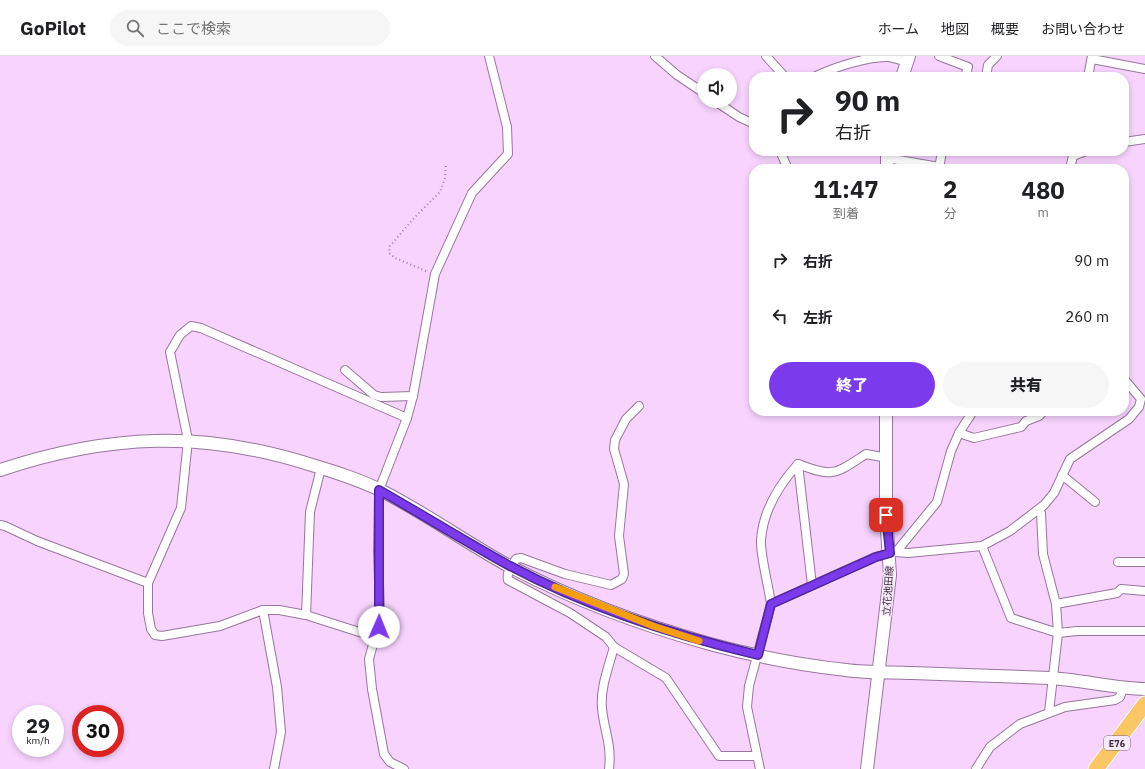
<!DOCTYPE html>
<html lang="ja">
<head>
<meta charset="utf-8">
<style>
  :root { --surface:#fff; --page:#f6f6f6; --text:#202124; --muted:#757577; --line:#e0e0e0; --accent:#7c3aed }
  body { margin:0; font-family:"IBM Plex Sans","Noto Sans JP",sans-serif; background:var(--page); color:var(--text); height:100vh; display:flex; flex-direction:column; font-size:15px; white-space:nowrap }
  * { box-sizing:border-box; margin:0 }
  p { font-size:13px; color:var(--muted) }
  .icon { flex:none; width:22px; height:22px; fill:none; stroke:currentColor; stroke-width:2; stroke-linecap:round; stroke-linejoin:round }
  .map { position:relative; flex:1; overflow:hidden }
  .sheet { position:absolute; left:749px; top:108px; width:380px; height:252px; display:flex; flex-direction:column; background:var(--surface); border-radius:16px; box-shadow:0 2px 6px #0003 }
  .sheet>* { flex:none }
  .hud { position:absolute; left:749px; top:16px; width:380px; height:84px; border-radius:16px; box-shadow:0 2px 6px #0003; background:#fff; color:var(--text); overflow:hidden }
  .fabs { position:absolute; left:697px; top:12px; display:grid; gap:8px }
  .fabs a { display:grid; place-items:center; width:40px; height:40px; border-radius:50%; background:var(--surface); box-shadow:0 2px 6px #0003; font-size:20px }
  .speed { position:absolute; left:12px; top:649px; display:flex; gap:8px; font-size:20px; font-weight:700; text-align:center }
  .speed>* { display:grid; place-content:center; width:52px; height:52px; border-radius:50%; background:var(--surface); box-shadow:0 2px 6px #0003; line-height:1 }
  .speed small { font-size:10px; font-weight:400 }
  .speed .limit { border:6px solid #d22; background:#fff; color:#111 }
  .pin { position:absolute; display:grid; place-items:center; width:34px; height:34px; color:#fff; margin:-17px; border-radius:8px; box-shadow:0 2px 6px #0006 }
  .me { position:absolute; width:44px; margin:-22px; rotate:1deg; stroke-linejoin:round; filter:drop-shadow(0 0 3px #0008) }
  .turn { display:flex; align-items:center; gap:14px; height:84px; padding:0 20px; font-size:18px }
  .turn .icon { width:52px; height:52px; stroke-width:2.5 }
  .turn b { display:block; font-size:28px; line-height:34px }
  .eta { display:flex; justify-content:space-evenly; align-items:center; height:68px; text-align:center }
  .eta b { font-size:24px; font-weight:800; line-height:28px }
  .action { display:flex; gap:8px; margin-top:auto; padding:8px 20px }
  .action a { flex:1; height:46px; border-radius:24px; background:var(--accent); color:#fff; font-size:16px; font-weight:800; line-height:46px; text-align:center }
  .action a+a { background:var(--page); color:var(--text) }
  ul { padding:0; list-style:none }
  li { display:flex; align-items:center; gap:12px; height:56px; padding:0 20px }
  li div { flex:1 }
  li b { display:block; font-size:15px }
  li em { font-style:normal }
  header { display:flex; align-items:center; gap:24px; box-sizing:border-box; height:56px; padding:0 20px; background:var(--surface); border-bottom:1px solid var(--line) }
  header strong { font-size:19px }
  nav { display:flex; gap:22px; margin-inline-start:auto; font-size:14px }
  .search { width:280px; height:36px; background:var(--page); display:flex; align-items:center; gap:10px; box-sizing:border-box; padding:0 14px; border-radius:22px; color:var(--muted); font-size:15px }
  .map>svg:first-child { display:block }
</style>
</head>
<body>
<header>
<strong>GoPilot</strong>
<div class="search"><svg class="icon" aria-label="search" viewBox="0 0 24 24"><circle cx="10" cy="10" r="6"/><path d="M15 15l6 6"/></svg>ここで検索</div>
<nav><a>ホーム</a><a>地図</a><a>概要</a><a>お問い合わせ</a></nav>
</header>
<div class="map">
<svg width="1145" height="713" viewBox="0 0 1145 713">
  <rect width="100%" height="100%" fill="#f7d3fe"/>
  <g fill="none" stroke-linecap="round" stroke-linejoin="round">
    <g stroke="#97779d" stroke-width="10">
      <g id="street">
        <path d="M655 0 677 19 704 37"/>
        <path d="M766 0 785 21"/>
        <path d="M939 0 968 11 965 21"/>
        <path d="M1092 3 1145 13"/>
        <path d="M814 21C832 12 868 0 889 1 895 2 901 4 907 6"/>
        <path d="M986 21 988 9 997 0"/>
        <path d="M1088 21 1092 0"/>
        <path d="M715 45 739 61 754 68"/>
        <path d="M1124 86 1145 83"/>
        <path d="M780 95 788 113"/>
        <path d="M1073 100 1086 95"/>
        <path d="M887 102 939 111"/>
        <path d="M939 113 942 95"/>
        <path d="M1070 113 1074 95"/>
        <path d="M345 314 374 339 381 341 413 340"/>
        <path d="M639 350 626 363 615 384 614 393 624 428 619 480 624 518 622 523 611 529 565 518 521 502 516 503C512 509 506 516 508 524L570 557 606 581 614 591 666 622 719 700H757"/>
        <path d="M959 377 974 382 1021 371 1026 365 1039 360 1044 355"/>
        <path d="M798 408 812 529"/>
        <path d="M1062 419 1095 446"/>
        <path d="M1036 455 1041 457 1043 498 1056 548 1058 577 1049 656"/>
        <path d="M0 469 5 470 37 485 148 527"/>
        <path d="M982 490 1011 562 1058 577 1077 575H1145"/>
        <path d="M896 496 908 497 982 490 1010 475 1044 449 1054 437 1070 403 1129 363 1139 351 1141 343 1124 323"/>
        <path d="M1118 506H1145"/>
        <path d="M771 548C769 532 760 498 761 484 763 455 779 429 798 408 834 422 835 418 866 398L887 402"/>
        <path d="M1056 548 1117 537 1121 533 1145 535"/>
        <path d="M263 554 277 631 281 676 274 713"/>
        <path d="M306 559 310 456 321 412"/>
        <path d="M375 581 379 571 380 557 378 495 379 434 407 362 413 340 435 218 472 137 508 98 507 71 489 0"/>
        <path d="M404 713 390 706 384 698 372 633 369 603 375 581 306 559 279 554H263L220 570 162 580 155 579 151 573 148 557V527L181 452 188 384 170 296 180 279 191 270 201 272 407 362"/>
        <path d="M609 713C612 688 604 675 602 652 600 632 609 610 614 591"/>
        <path d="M760 713 747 651 749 630 771 548 875 501 896 496 937 446 951 395 959 377 973 355"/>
        <path d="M976 713 990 691 1020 668 1065 651 1115 644 1120 641 1123 632"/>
      </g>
    </g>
    <g stroke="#97779d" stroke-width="14">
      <g id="secondary">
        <path d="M902 21 909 0"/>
        <path d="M887 113V95"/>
        <path d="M0 414C109 378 202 374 312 409 335 416 358 423 380 434 424 456 465 486 509 510 572 543 642 569 710 588 754 600 801 609 846 614 867 617 890 616 912 617 958 619 1004 620 1050 622 1082 624 1113 632 1145 633"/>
        <path d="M867 713 890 519 886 459V355"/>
      </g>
    </g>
    <g stroke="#fff" stroke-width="17">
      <path id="highway" d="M1096 713 1145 648"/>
    </g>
    <path stroke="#9c82a0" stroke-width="2" stroke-dasharray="1 3" stroke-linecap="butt" d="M426 215 395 202 389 197 390 190 414 162 440 136 445 122 446 108"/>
    <use href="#street" stroke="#fff" stroke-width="8"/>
    <use href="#secondary" stroke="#fff" stroke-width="12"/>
    <use href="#highway" stroke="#fbc666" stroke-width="15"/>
  </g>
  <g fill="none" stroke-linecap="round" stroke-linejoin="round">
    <g stroke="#51269a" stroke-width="10">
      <path id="route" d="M379 571V434C423 459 466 486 510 510 587 551 673 579 758 599L771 548 876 501 890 497 886 459"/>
    </g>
    <use href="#route" stroke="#7c3aed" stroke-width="7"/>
    <path stroke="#f59e0b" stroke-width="7" d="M555 531 653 570 699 585"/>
  </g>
  <g text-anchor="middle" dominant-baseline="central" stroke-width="3" stroke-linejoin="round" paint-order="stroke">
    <rect fill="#f7e9fa" stroke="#736576" stroke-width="1" x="1104" y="680" width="26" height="14" rx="3"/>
    <g font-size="9" font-weight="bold" fill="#3b2d3d">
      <text x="1117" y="687">E76</text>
    </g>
    <g font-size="10" fill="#3b2d3d" stroke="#f7e9fa">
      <text transform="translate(888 535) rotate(-86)">立花池田線</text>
    </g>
  </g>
</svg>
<div class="fabs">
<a><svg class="icon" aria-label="sound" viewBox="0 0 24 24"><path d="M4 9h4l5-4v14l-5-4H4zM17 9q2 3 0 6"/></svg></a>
</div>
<div class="speed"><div>29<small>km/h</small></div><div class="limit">30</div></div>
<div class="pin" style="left:886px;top:459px;background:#d93025"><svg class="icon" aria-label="arrive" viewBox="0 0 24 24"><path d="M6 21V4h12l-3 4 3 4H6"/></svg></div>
<svg class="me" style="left:379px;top:571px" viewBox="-20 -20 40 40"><circle r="19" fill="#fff"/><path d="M0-13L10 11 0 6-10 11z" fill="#7c3aed"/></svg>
<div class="hud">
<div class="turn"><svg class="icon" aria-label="right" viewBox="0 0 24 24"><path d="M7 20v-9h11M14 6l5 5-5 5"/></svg><div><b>90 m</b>右折</div></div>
</div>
<section class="sheet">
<div class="eta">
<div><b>11:47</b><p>到着</p></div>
<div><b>2</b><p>分</p></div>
<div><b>480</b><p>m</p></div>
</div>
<ul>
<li><svg class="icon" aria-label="right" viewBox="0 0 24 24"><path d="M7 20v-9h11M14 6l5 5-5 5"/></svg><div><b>右折</b></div><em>90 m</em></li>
<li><svg class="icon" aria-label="left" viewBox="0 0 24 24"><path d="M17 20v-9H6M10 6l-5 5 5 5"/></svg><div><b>左折</b></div><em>260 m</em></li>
</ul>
<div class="action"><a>終了</a><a>共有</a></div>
</section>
</div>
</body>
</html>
